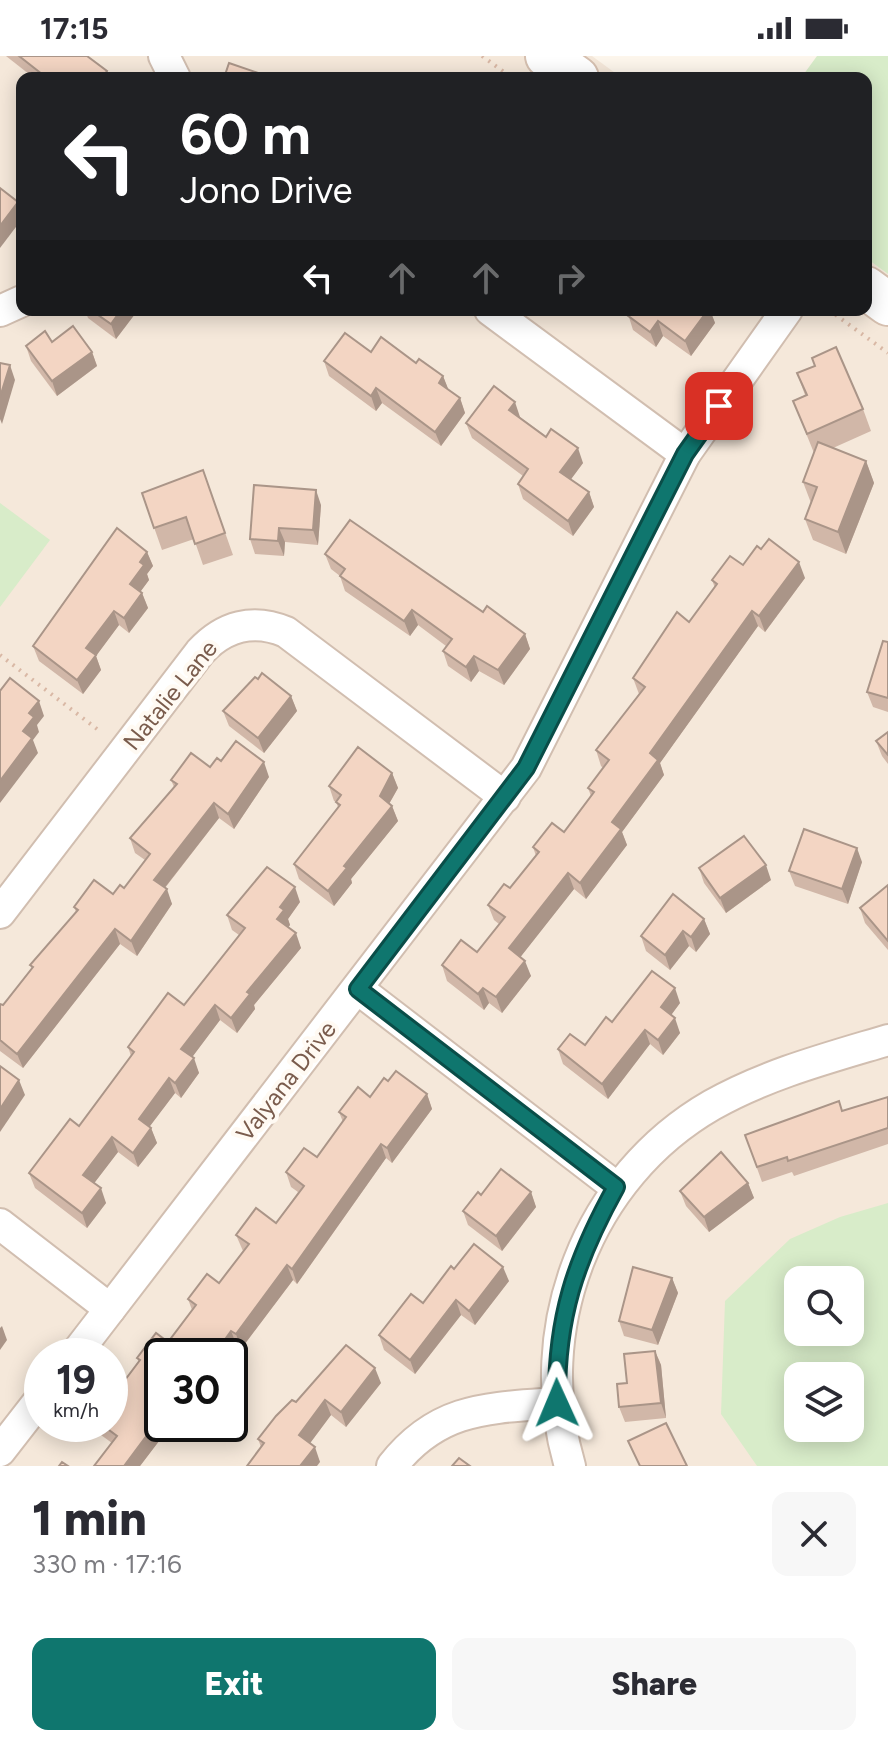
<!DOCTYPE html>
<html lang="en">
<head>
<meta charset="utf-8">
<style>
  :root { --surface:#fff; --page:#f7f7f7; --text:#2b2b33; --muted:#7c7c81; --accent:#0f766e }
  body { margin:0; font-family:Figtree,sans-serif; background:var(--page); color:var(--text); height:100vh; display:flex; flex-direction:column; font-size:30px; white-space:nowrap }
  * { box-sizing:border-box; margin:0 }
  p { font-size:26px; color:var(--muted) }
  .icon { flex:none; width:44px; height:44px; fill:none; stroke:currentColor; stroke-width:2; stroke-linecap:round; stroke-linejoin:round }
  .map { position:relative; height:1410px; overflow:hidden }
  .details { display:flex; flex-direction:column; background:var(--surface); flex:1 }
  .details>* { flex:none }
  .guide { position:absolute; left:16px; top:16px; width:856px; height:244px; border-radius:16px; box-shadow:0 4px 20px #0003; background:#202124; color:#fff; overflow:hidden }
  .fabs { position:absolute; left:784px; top:1210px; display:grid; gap:16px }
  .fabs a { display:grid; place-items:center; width:80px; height:80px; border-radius:16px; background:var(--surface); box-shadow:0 4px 20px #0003; font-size:40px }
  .speed { position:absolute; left:24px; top:1282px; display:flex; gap:16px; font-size:40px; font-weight:700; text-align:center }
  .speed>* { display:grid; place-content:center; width:104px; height:104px; border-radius:50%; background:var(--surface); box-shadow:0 4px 20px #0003; line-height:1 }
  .speed small { font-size:20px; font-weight:400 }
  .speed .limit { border:4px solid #111; border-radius:12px; background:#fff; color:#111 }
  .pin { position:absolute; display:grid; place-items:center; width:68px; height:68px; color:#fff; margin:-34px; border-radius:16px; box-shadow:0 4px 12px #0006 }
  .me { position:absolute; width:88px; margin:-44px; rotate:359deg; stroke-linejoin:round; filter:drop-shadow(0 0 6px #0008) }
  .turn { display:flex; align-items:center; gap:28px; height:168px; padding:0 32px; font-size:36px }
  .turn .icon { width:104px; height:104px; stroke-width:2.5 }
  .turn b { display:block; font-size:56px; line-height:68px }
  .lanes { display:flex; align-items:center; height:76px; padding:0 32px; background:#0003; justify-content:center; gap:40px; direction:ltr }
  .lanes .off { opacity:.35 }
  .round { display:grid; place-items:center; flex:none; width:84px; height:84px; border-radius:16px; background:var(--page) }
  .headline { display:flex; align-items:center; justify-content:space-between; height:136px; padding:0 32px }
  h1 { font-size:48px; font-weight:800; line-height:60px }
  .primary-button { display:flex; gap:16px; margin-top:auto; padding:16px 32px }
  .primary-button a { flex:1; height:92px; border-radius:16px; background:var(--accent); color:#fff; font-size:32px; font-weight:800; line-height:92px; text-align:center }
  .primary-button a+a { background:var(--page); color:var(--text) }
  .status { display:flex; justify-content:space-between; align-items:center; height:56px; padding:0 40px; background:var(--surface); direction:ltr }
  .status svg { height:22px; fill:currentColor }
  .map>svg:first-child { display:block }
</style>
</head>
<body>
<div class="status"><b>17:15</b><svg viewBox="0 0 49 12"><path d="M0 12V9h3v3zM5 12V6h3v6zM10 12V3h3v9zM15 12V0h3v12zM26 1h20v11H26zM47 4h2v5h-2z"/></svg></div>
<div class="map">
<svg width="888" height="1410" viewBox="0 0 888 1410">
  <rect width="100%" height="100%" fill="#fdf6ec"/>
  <path fill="#f5e8da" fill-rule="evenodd" d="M0 0H592L622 22H22V254H866V202L888 218V1410H0ZM798 1224H850V1276H798ZM42 1300H110V1368H42ZM162 1300H230V1368H162ZM798 1320H850V1372H798Z"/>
  <g fill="#d8ecc9" fill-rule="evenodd">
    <path d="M817 0H888V218L866 202V22H801Z"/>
    <path d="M0 447 50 484 0 551Z"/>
    <path d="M888 1147V1410H757L721 1358 725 1245 790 1183 840 1161ZM798 1224H850V1276H798ZM798 1320H850V1372H798Z"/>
  </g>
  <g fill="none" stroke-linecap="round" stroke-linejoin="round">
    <g stroke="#d1beb0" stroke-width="34">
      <g id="street">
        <path d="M164 0 175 22"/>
        <path d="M490 254 685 398"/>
        <path d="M0 255 22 245"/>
        <path d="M0 857 200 596C224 570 253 562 286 576L505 741"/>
        <path d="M358 933 616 1131"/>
        <path d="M0 1168 110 1253"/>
        <path d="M74 1300 526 712 685 398 787 254"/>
        <path d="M0 1395 42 1341"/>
        <path d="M392 1410C438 1351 488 1352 557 1347"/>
        <path d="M570 1410C529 1273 587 1121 712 1049 767 1018 828 1002 888 984"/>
      </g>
    </g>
    <g stroke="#d6c0b0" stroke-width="46">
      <g id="secondary">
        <path d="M547 0 577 22"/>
        <path d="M866 232 888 248"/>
      </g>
    </g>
    <g stroke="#d9b8a5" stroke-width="4" stroke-dasharray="2 6" stroke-linecap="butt">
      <path d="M482 0 512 22"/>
      <path d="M829 254 888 297"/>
      <path d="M0 599 101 676"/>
    </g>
    <use href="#street" stroke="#fff" stroke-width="30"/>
    <use href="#secondary" stroke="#fff" stroke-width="42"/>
  </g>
  <g fill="#d1b7a8">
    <path d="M6 0H87L107 15 109 22H34Z"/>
    <path d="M85 254H138L116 283 88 262Z"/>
    <path d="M622 254H710L715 267 691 300 663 280 656 291 633 274 628 258Z"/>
    <path d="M52 286 92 296 97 310 57 340 31 305 26 290Z"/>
    <path d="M371 296 416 307 443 320 448 333 460 342 465 357 441 390 382 347 376 355 329 320 324 305Z"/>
    <path d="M797 317 863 353 871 375 833 392 866 405 874 427 846 498 813 484 805 463 811 447 803 426 814 397 793 345 805 339Z"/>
    <path d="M520 361 583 407 571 423 589 436 594 451 573 480 523 443 518 428 523 420 472 382 466 367Z"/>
    <path d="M203 414 233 499 203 509 194 483 162 494 142 437Z"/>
    <path d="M321 449 318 489 285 486 284 500 255 498 250 483Z"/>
    <path d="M147 496 153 510 147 518 149 524 140 536 142 537 148 552 129 577 119 569 96 600 101 614 83 638 39 605 33 590Z"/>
    <path d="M325 498 483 556 525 578 530 593 504 629 479 615 471 626 448 610 443 595 446 590 418 569 410 580 345 535 340 520 331 513Z"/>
    <path d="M743 509 805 522 765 576 758 570 660 707 664 719 622 776 627 789 586 843 574 833 520 901 531 920 502 957 489 947 484 954 447 925 442 909 477 896 499 868 494 864 488 849 510 832 536 800 533 791 564 776 591 740 588 732 603 712 601 710 596 694 639 638 633 622 689 566 715 532 712 524Z"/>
    <path d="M888 586V656L873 651 867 636Z"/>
    <path d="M258 623 291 640 297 655 264 697 229 670 223 655Z"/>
    <path d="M888 676V708L882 700 876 685Z"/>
    <path d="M221 705 269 721 234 773 219 762 165 832 172 848 137 900 120 888 23 1012 0 995V948L3 949 32 913 30 909 76 856 74 851 113 838 124 832 145 804 135 797 130 782 174 731 171 724 210 711Z"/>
    <path d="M392 717 398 732 389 748 392 750 398 765 351 823 352 827 334 850 299 823 294 808 338 751 336 746 334 745 329 730Z"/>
    <path d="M862 806 848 848 795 830 789 815Z"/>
    <path d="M699 812 771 824 726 857 704 827Z"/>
    <path d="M888 829V894L865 867 860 852Z"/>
    <path d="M300 846 288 863 290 869 288 871 301 892 254 949 255 953 237 977 220 964 192 1001 199 1017 181 1042 175 1037 149 1071 151 1072 157 1087 138 1111 118 1096 94 1127 106 1147 87 1172 35 1132 29 1117 79 1070 131 1000 128 991 184 949 239 879 232 874 227 859Z"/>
    <path d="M704 863 710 878 696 896 689 890 670 914 646 895 641 880Z"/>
    <path d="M680 947 671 959 680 977 663 999 650 988 608 1043 563 1008 558 993 585 989 612 966Z"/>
    <path d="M388 1025 427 1038 432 1053 392 1107 386 1102 297 1228 293 1224 241 1293 237 1290 229 1300H162V1368H172L140 1410H94L112 1387 101 1379 97 1368H110L139 1306 137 1302 168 1286 192 1254 188 1243 219 1227 243 1195 236 1179 276 1167 298 1136 291 1131 286 1116 317 1101 343 1066 339 1056 370 1041Z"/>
    <path d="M888 1041V1088L794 1120 792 1116 762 1126 745 1079 843 1055Z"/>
    <path d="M748 1127 754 1142 709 1176 686 1150 680 1135Z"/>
    <path d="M531 1136 536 1151 502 1195 468 1169 463 1155 481 1139Z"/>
    <path d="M454 1213 509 1225 475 1269 461 1259 415 1318 384 1294 379 1279 423 1247Z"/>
    <path d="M672 1222 678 1237 658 1289 624 1280 619 1265Z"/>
    <path d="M655 1295 661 1309 666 1362 625 1366 619 1351 627 1327Z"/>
    <path d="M381 1327 346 1371 331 1359 310 1387 320 1406 261 1391 258 1383 296 1346Z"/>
  </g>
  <g fill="#aa9588">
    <path d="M107 15 109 22H102Z"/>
    <path d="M18 146 22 157V163L0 192V170Z"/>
    <path d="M121 254H138L116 283 111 268Z"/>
    <path d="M708 254H710L715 267 691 300 685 285Z"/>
    <path d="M658 265 663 280 656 291 650 276Z"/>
    <path d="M92 296 97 310 57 340 52 325Z"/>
    <path d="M10 309 15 324 2 368 0 363V341Z"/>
    <path d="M443 320 449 335 439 327Z"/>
    <path d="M376 332 382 347 376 355 371 340Z"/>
    <path d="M460 342 465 357 441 390 435 376Z"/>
    <path d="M515 346 520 361 514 369 509 354Z"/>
    <path d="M578 392 583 407 566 430 560 416Z"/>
    <path d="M866 405 874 427 846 498 838 476Z"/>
    <path d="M316 434 321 449 318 489 313 474Z"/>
    <path d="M589 436 594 451 573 480 568 465Z"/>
    <path d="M279 472 285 486 284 500 278 485Z"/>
    <path d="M147 496 153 510 147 518 149 524 135 543 130 528 140 506Z"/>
    <path d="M799 506 805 522 765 576 759 560Z"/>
    <path d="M142 537 148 552 129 577 124 562Z"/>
    <path d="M412 554 418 569 410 580 404 565Z"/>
    <path d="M114 555 119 569 96 600 101 614 83 638 77 624 86 592Z"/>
    <path d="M752 555 758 570 660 707 664 719 622 776 627 789 586 843 580 827 612 766 650 697Z"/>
    <path d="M525 578 530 593 504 629 498 614Z"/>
    <path d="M474 600 479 615 471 626 466 611Z"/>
    <path d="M291 640 297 655 264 697 258 682Z"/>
    <path d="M39 645 44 660 37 669 39 676 33 684 38 697 0 747V725L23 675 29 657Z"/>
    <path d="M264 706 269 721 234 773 228 758Z"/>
    <path d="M392 717 398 732 385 755 380 740Z"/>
    <path d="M214 747 219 762 159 839 154 824Z"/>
    <path d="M392 750 398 765 351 823 352 827 334 850 328 835 344 810Z"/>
    <path d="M857 792 862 806 848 848 842 833Z"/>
    <path d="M766 809 771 824 726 857 720 842Z"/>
    <path d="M568 817 574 833 515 908 509 892Z"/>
    <path d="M295 831 300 846 288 863 290 869 283 878 277 863 280 851Z"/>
    <path d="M167 833 172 848 137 900 131 885Z"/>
    <path d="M704 863 710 878 696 896 691 881Z"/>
    <path d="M115 873 120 888 23 1012 17 998Z"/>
    <path d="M683 875 689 890 670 914 665 899Z"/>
    <path d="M296 877 301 892 254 949 255 953 237 977 231 962 247 936Z"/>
    <path d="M525 905 531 920 502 957 496 941Z"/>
    <path d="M483 932 489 947 484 954 478 938Z"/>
    <path d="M675 932 680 947 666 966 661 951Z"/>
    <path d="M215 949 220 964 187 1008 181 993Z"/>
    <path d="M675 962 680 977 663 999 658 984Z"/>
    <path d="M645 974 650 988 608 1043 602 1028Z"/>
    <path d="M194 1002 199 1017 181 1042 175 1027Z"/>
    <path d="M169 1022 175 1037 144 1078 139 1063Z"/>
    <path d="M19 1024 25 1039 0 1076V1053Z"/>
    <path d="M427 1038 432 1053 392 1107 387 1092Z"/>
    <path d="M151 1072 157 1087 138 1111 133 1097Z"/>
    <path d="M112 1081 118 1096 89 1134 83 1119Z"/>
    <path d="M381 1088 386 1102 297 1228 292 1213Z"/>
    <path d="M748 1127 754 1142 709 1176 704 1161Z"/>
    <path d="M101 1132 106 1147 87 1172 82 1157Z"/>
    <path d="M531 1136 536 1151 502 1195 496 1180Z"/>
    <path d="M287 1209 293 1224 241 1293 236 1278Z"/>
    <path d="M503 1211 509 1225 475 1269 469 1255Z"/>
    <path d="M672 1222 678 1237 658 1289 652 1274Z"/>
    <path d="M456 1244 461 1259 415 1318 410 1304Z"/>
    <path d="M2 1270 7 1284 0 1294V1272Z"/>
    <path d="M231 1275 237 1290 229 1300H213Z"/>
    <path d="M655 1295 661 1309 666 1362 661 1347Z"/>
    <path d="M375 1312 381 1327 346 1371 341 1356Z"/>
    <path d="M325 1344 331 1359 305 1394 299 1379Z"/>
    <path d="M162 1359V1368H172L140 1410H124Z"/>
    <path d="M315 1391 320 1406 317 1410H300Z"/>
  </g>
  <g fill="#f3d5c3" stroke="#aa9588" stroke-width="2">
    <path d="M19 0H87L107 15 102 22H47Z"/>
    <path d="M229 7 270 21V22H224Z"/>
    <path d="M0 132 18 146 0 170Z"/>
    <path d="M91 254H121L111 268Z"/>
    <path d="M631 254H708L685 285 658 265 650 276 627 259Z"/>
    <path d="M73 270 92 296 52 325 26 290 45 275 52 286Z"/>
    <path d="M345 277 371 296 381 281 416 307 419 303 443 320 439 327 460 342 435 376 376 332 371 340 324 305Z"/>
    <path d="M836 291 863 353 807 378 793 345 807 339 797 317 815 310 812 302Z"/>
    <path d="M0 307 10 309 0 341Z"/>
    <path d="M494 330 515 346 509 354 546 381 551 373 578 392 560 416 589 436 568 465 518 428 528 413 466 367Z"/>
    <path d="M818 386 866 405 838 476 805 463 817 431 803 426Z"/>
    <path d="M203 414 225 477 195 488 186 461 154 472 142 437Z"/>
    <path d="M254 429 316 434 313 474 279 472 278 485 250 483Z"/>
    <path d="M350 464 483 556 487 550 525 578 498 614 474 600 466 611 443 595 452 583 412 554 404 565 340 520 345 513 325 498Z"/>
    <path d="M117 472 147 496 140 506 144 509 130 528 142 537 124 562 114 555 86 592 96 599 77 624 33 590Z"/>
    <path d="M769 483 799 506 759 560 752 555 650 697 658 704 612 766 621 773 580 827 568 817 509 892 525 905 496 941 483 932 478 938 442 909 461 884 477 896 505 861 488 849 504 828 510 832 539 796 533 791 552 767 564 776 594 736 588 732 609 704 596 694 645 631 633 622 677 556 689 566 717 528 712 524 730 500 743 509 757 490 761 493Z"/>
    <path d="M883 585 888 586V642L867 636Z"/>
    <path d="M262 617 291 640 258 682 223 655 255 621 258 623Z"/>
    <path d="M10 622 39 645 29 657 34 661 23 675 32 682 0 725V635Z"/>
    <path d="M888 676V699L876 685Z"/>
    <path d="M236 685 264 706 228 758 214 747 154 824 167 833 131 885 115 873 17 998 0 984V948L3 949 33 911 30 909 78 854 74 851 94 824 113 838 120 829 124 832 150 798 130 782 177 728 171 724 191 697 210 711 217 702 221 705Z"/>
    <path d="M358 691 392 717 380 740 392 750 344 810 347 812 328 835 294 808 340 749 336 746 341 739 329 730Z"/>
    <path d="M804 773 857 792 842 833 789 815Z"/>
    <path d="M744 780 766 809 720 842 699 812Z"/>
    <path d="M267 811 295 831 280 851 284 854 277 863 296 877 247 936 250 938 231 962 215 949 181 993 194 1002 175 1027 169 1022 139 1063 151 1072 133 1097 112 1081 83 1119 101 1132 82 1157 29 1117 70 1063 79 1070 134 996 128 991 168 937 184 949 245 872 227 859Z"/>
    <path d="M888 829V885L860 852Z"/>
    <path d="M673 838 704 863 691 881 683 875 665 899 641 880Z"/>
    <path d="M652 915 675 932 661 951 675 962 658 984 645 974 602 1028 558 993 570 978 585 989 606 961 612 966Z"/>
    <path d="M0 1010 19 1024 0 1053Z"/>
    <path d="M396 1015 427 1038 387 1092 381 1088 292 1213 287 1209 236 1278 231 1275 213 1300H162V1359L124 1410H94L117 1380 101 1368H110V1344L140 1304 137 1302 156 1277 168 1286 196 1249 188 1243 207 1218 219 1227 249 1188 236 1179 256 1152 276 1167 304 1130 286 1116 304 1092 317 1101 346 1061 339 1056 358 1031 370 1041 384 1022 388 1025Z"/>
    <path d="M888 1041V1072L788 1105 787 1101 757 1111 745 1079 839 1045 842 1055Z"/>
    <path d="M721 1096 748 1127 704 1161 680 1135Z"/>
    <path d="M501 1113 531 1136 496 1180 463 1155 478 1136 481 1139Z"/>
    <path d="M474 1188 503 1211 469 1255 456 1244 410 1304 379 1279 411 1238 423 1247 451 1210 454 1213Z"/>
    <path d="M633 1211 672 1222 652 1274 619 1265Z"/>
    <path d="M346 1289 375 1312 341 1356 325 1344 299 1379 315 1391 300 1410H247L264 1387 258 1383 276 1360 292 1344 296 1346Z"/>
    <path d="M655 1295 661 1347 619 1351 617 1328 627 1327 624 1298Z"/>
    <path d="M666 1367 687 1410H640L628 1385Z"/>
    <path d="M459 1402 470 1410H452Z"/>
    <path d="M62 1406 68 1410H59Z"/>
  </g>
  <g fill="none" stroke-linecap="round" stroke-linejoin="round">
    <g stroke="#0a4d48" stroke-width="20">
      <path id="route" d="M557 1347C556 1262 575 1205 616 1131L358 933 526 712 685 398 719 350"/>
    </g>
    <use href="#route" stroke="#0f766e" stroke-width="14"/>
  </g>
  <g text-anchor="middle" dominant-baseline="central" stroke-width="8" stroke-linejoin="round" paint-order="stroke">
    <g font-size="24" fill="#7a5c4d" stroke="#fffaf3">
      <text transform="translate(170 639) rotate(-51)">Natalie Lane</text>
      <text transform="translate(286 1025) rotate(-52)">Valyana Drive</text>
    </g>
  </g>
</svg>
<div class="fabs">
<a><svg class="icon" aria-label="search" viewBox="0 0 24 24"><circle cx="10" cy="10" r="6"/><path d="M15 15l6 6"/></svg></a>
<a><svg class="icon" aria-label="layers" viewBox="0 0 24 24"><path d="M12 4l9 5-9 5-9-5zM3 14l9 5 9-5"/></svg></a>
</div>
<div class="speed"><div>19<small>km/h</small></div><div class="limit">30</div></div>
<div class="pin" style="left:719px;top:350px;background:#d93025"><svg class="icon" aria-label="arrive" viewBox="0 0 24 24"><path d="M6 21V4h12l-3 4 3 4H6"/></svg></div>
<svg class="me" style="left:557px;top:1347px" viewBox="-20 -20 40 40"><path d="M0-17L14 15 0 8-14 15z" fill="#0f766e" stroke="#fff" stroke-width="4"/></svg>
<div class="guide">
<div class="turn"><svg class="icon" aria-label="left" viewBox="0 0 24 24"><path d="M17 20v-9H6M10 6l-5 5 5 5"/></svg><div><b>60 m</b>Jono Drive</div></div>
<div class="lanes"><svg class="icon" aria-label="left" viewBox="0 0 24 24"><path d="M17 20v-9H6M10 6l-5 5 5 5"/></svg><svg class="icon off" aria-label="ahead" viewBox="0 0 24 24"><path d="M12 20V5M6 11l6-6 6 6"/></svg><svg class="icon off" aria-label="ahead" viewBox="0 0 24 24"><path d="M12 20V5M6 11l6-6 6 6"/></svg><svg class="icon off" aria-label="right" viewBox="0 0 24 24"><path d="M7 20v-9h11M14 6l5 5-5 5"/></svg></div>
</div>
</div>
<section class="details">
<div class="headline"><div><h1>1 min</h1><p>330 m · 17:16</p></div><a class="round"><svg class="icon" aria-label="close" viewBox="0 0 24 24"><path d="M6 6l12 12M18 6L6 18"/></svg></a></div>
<div class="primary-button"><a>Exit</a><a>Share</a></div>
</section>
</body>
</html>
